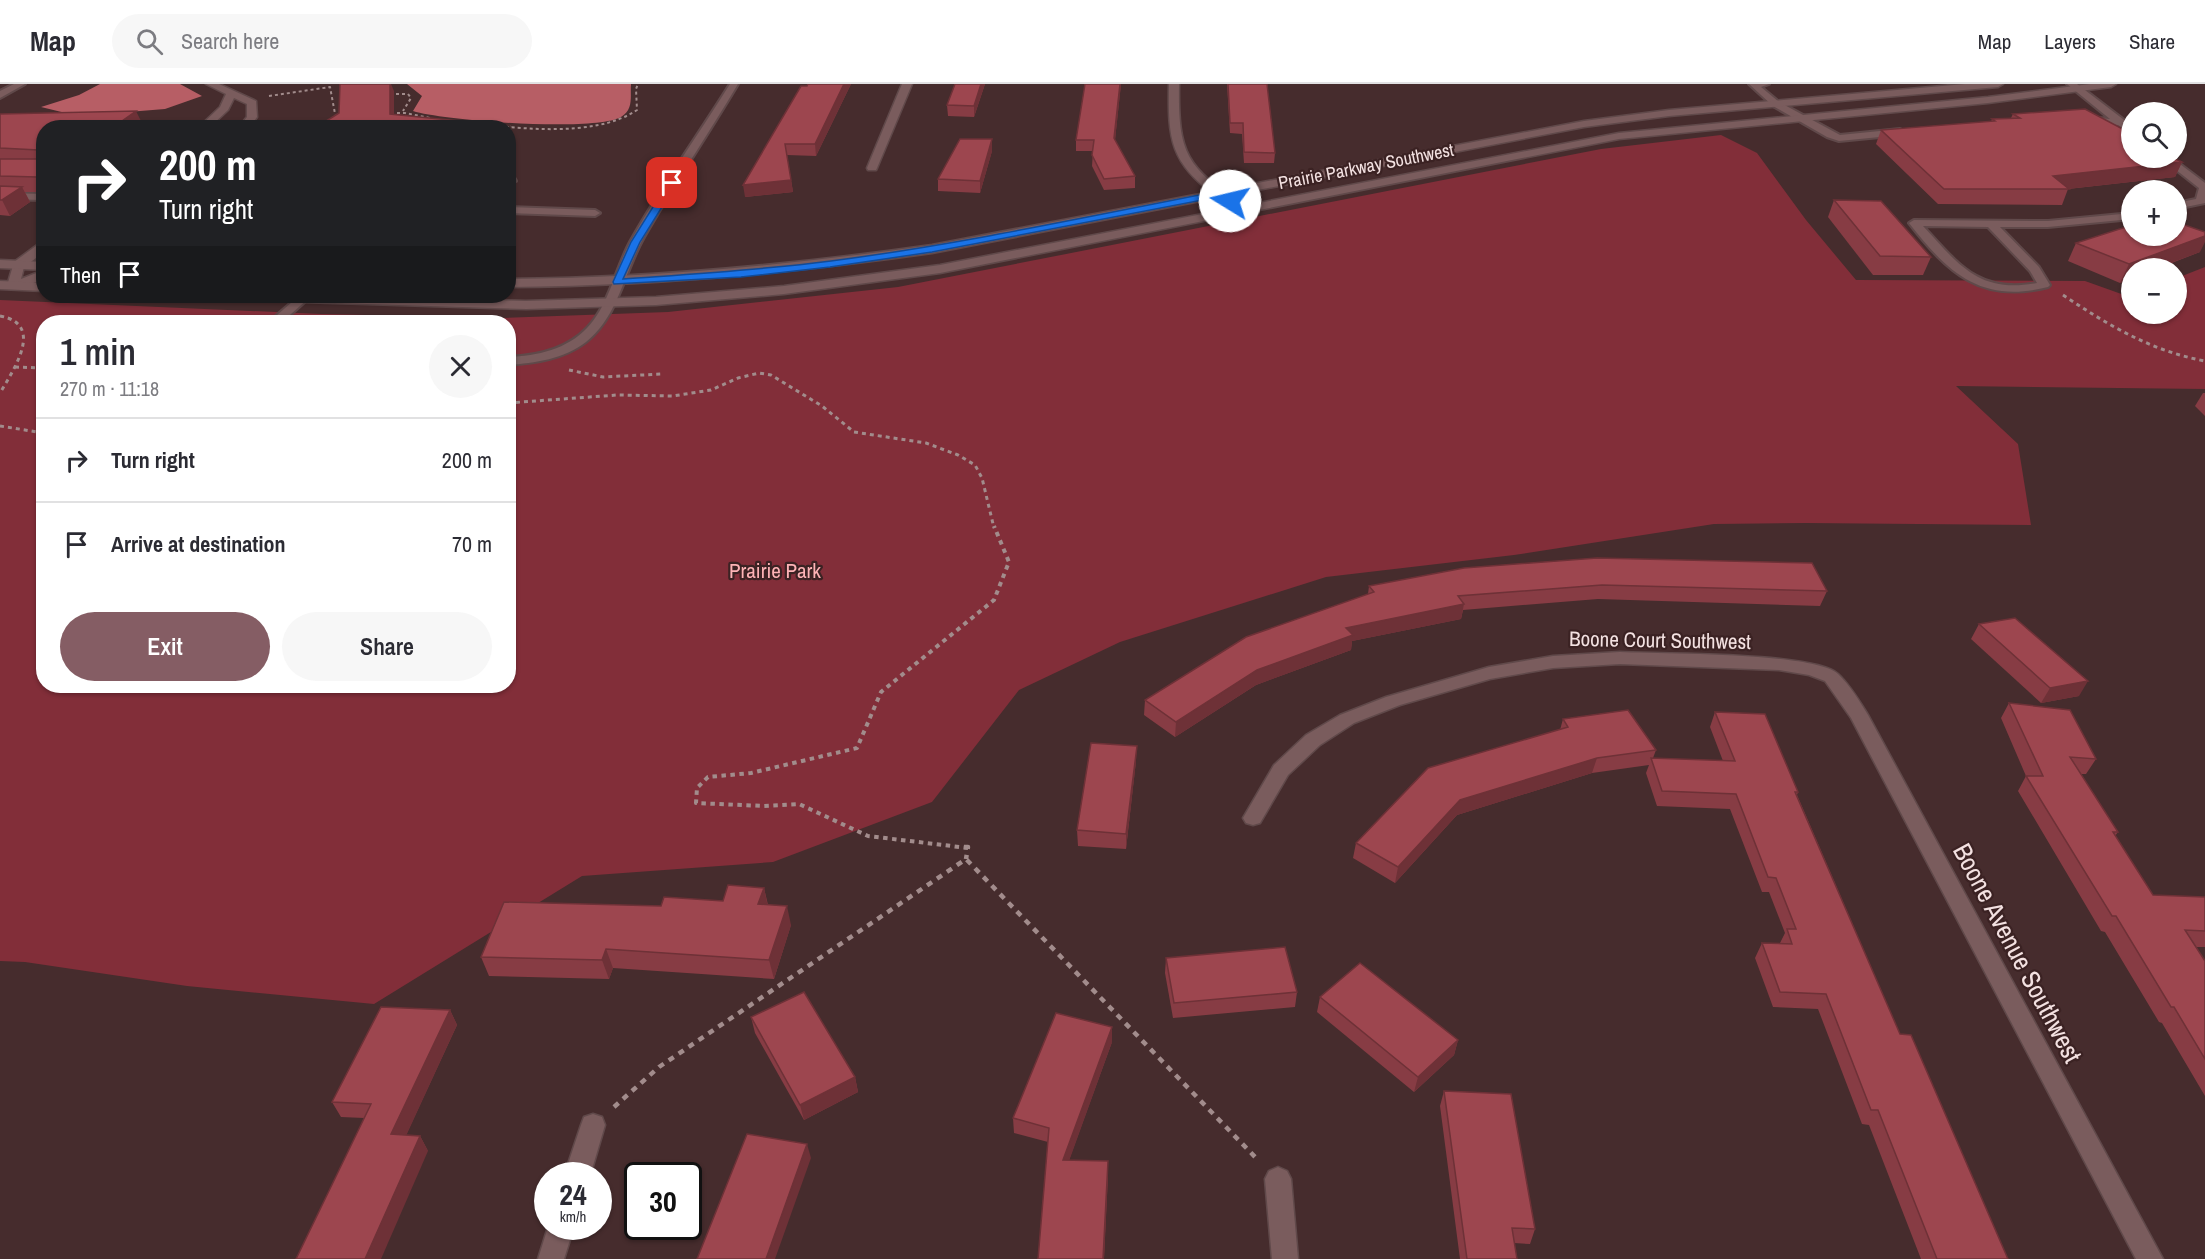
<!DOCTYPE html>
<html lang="en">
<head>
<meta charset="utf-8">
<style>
  :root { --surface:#fff; --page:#f7f7f7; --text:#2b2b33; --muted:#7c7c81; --line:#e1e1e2; --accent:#855d64 }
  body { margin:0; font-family:"Archivo Narrow",sans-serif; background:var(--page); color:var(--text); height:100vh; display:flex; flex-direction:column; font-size:22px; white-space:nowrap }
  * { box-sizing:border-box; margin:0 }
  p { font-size:20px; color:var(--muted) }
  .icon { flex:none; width:33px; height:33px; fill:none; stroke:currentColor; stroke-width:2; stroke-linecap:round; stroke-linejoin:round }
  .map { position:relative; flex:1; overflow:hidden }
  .side { position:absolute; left:36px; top:231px; width:480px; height:378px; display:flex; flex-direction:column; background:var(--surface); border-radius:24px; box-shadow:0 2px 4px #0004 }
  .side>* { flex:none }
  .hud { position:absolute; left:36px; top:36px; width:480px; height:183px; border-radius:24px; box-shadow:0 2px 4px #0004; background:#202124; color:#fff; overflow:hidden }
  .buttons { position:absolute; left:2121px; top:18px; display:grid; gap:12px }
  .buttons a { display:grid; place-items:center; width:66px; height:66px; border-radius:50%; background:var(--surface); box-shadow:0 2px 4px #0004; font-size:30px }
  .speed { position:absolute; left:534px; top:1078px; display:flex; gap:12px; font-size:30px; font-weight:700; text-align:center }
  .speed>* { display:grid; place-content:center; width:78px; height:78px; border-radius:50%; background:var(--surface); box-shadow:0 2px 4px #0004; line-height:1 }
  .speed small { font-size:15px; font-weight:400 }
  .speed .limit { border:3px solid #111; border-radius:9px; background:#fff; color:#111 }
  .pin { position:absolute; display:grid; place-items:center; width:51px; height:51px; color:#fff; margin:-26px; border-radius:12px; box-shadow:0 3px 9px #0006 }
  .me { position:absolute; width:66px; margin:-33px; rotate:279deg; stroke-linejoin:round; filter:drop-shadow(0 0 4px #0008) }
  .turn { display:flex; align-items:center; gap:21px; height:126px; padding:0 24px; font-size:27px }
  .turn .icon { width:78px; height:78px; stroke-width:2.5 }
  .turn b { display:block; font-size:42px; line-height:51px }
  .then { display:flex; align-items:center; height:57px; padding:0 24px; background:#0003; gap:12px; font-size:22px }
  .round { display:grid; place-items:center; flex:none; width:63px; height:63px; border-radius:32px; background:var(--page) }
  .overview { display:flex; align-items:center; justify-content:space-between; height:102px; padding:0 24px }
  h1 { font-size:36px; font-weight:600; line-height:45px }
  .button { display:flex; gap:12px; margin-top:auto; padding:12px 24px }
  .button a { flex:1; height:69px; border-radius:36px; background:var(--accent); color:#fff; font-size:24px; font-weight:600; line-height:69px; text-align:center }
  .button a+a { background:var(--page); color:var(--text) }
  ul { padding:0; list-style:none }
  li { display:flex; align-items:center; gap:18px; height:84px; padding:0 24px; border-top:2px solid var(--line) }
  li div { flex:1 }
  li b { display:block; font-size:22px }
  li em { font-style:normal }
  header { display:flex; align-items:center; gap:36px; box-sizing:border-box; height:84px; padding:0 30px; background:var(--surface); border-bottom:2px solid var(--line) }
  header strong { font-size:28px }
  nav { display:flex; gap:33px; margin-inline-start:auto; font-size:21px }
  .search { width:420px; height:54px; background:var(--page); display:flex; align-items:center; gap:15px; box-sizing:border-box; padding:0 21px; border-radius:33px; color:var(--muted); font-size:22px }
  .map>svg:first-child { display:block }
</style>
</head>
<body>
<header>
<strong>Map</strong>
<div class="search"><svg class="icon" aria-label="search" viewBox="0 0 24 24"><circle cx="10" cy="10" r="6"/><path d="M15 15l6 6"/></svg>Search here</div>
<nav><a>Map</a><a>Layers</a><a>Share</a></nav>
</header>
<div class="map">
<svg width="2205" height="1175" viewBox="0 0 2205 1175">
  <rect width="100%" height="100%" fill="#462c2d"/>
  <path fill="#822e39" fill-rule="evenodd" d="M1721 51 1757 69 1806 136 1856 196 2085 197 2127 212 2131 211 2132 230H2176L2177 194 2205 183V305L1956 302 2018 360 2031 441 1806 439 1714 440 1514 471 1326 493 1120 558 1019 606 932 718 773 778 582 792 374 920 187 902 25 878 0 877V216L321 230 502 234 668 228 898 203 1601 65ZM44 238H508V602H44Z"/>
  <g fill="#b75e65">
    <path d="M100 0H180L202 12 165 25 78 32 41 23 79 11Z"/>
    <path d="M407 0H631C630 13 634 25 621 33 594 48 445 37 413 27L422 12Z"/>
  </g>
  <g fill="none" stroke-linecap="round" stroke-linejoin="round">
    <g stroke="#60494a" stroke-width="4">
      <g id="service">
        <path d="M14 0H25L0 14V7Z"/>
        <path d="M730 0H738C707 52 673 102 643 155 624 189 618 233 586 258 564 275 535 279 508 281V273C538 272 567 265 587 244 609 221 615 186 630 158 660 104 697 53 730 0Z"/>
        <path d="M1749 0H1769L1761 3 1779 18 1840 51 1900 45 1905 48 1900 51 1839 57 1827 53 1773 22Z"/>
        <path d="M2067 0H2077L2132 42V50L2118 41 2084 38 2082 36 2087 33 2110 35Z"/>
        <path d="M2161 74H2172L2205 99V119L2176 125V119L2196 115 2199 104Z"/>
        <path d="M508 94 515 95 516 97 508 100Z"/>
        <path d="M0 109 44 110V116L0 115Z"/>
        <path d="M508 123 595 126 600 129 595 132 508 129Z"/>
        <path d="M2132 129V135L2048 143H2000L2039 183 2050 201 2048 203C1981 220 1948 189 1909 139L1914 136 2048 137ZM1923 142 1988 143 2030 187 2037 199C1979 210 1959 181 1923 142Z"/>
        <path d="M299 212H307L309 214 282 238H269Z"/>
      </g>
    </g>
    <g stroke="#60494a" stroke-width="3">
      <g id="minor">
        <path d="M206 0H219L256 17 257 33 249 44H238L247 33V20L234 14 228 26 209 44H198L220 23 226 10Z"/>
        <path d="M902 0H912L877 84 876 86H868L867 84Z"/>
        <path d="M1169 0H1179C1178 71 1186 82 1245 123V127C1235 129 1225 119 1217 113 1170 78 1168 56 1169 0Z"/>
        <path d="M40 159H44V168L24 183 21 195 44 186V195L17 205H9L7 202 14 178Z"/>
        <path d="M1620 568C1659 570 1815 568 1838 590 1850 601 1860 618 1868 631L2163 1175H2136L1851 634 1825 597 1809 591 1779 586 1620 580 1553 584 1490 595 1400 621 1354 639 1320 661 1288 691 1260 739 1253 741 1246 739 1243 734 1274 681 1306 651 1340 631 1386 613 1489 583 1553 572Z"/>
        <path d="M593 1030 602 1033 605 1041 590 1092H564L581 1041 584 1033Z"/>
        <path d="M1278 1083 1287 1087 1291 1095 1298 1175H1272L1265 1095 1269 1087Z"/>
        <path d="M548 1143H574L564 1175H538Z"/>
      </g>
    </g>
    <g stroke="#60494a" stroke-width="3">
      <g id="tertiary">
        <path d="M1965 0H2003L1998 3 1669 32 1584 43 932 169C791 189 651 202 508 203V195C651 194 791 181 932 161L1584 37 1669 26Z"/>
        <path d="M2090 0H2116L2111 3 1988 19 1619 55 940 189 784 210 656 221 526 225 235 216 229 212H342L526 217 656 213 784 202 940 181 1619 49 1988 13Z"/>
        <path d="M0 176 44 178V186L0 184Z"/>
        <path d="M0 197 44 199V207L0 205Z"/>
      </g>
    </g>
    <g stroke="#a28c8c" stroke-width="2" stroke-dasharray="3 3" stroke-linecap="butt">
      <path d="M396 10H408L411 14 403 27"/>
      <path d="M269 12 330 3 336 35"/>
      <path d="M391 29H405L430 34"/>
      <path d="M458 38C510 43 592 56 637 26L636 5 638 0"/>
      <path d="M508 54 511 42"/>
    </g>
    <g stroke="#a28c8c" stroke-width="3" stroke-dasharray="4 4" stroke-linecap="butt">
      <path d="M2063 211C2108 241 2151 267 2205 277"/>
      <path d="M0 232C45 240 14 285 0 309"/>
      <path d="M15 283 44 284"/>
      <path d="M569 286 603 293 662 290"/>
      <path d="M508 319 617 311 673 312 711 306 738 294 759 289 771 291 822 322 854 348 926 359 958 371 975 381 982 394 994 444"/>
      <path d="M0 342 44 349"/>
    </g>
    <path stroke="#a28c8c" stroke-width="4" stroke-dasharray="4.5 4.5" stroke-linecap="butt" d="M968 764 868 752 799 720 764 722 696 719 697 704 708 693 751 689 857 664 881 608 994 516 1009 478 994 442"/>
    <g stroke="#a28c8c" stroke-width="4.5" stroke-dasharray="6 6" stroke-linecap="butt">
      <path d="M964 763H968L966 775"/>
      <path d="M614 1023 659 983 966 775 1258 1076"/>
    </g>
    <use href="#service" fill="#7a5c5d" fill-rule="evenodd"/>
    <use href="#minor" fill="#7a5c5d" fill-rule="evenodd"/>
    <use href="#tertiary" fill="#7a5c5d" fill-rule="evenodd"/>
  </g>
  <g fill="#873c44">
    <path d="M808 0H851L816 72 787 71 793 108 745 113Z"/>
    <path d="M985 0 974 33 948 32 947 21Z"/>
    <path d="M1085 0H1121L1115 56 1135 92V104L1104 106 1092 82 1093 67H1076V56Z"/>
    <path d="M1227 0H1267L1275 69 1274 79H1244L1242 50 1230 49Z"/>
    <path d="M0 30 143 41 44 44V108H25L30 118 10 132 0 131Z"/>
    <path d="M2013 30 2182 78 2175 93 2068 105 2062 121 1938 120 1876 60 1881 46 1991 38 1992 35 2011 34Z"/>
    <path d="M992 55V67L980 109 938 107V95Z"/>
    <path d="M1834 116 1931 173 1923 191H1873L1828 133Z"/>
    <path d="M2076 159 2200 168 2120 199 2068 177Z"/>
    <path d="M2203 309H2205V332L2195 322Z"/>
    <path d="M1464 484 1827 507 1820 522 1598 515 1463 526 1461 535 1352 557 1351 566 1256 601 1175 653 1144 631 1145 616 1368 510 1369 502Z"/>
    <path d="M1979 540 2079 612 2041 619 1971 555Z"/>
    <path d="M2009 619 2096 675 2086 690H2081L2118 748 2115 752 2153 811 2205 813V863H2196L2205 877V1012L2162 939 2159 938 2105 848 2101 847 2018 707 2026 692 2001 634Z"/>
    <path d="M1715 628 1798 708 1797 711 1900 950 2008 1175H1921L1869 1041 1862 1040 1818 925 1773 923 1755 874 1762 859H1780L1785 849 1769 808H1762L1730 725 1657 722 1646 689 1649 681 1592 689 1457 731 1395 799 1353 774 1356 759 1560 646 1563 635 1656 666 1653 674 1723 677 1710 643Z"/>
    <path d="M1136 677 1126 765 1078 762 1077 746Z"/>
    <path d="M764 804 768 821 791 841 774 895 613 884 609 895 489 892 481 873 661 822 723 817Z"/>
    <path d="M1166 874 1297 908 1295 923 1173 934 1165 889Z"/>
    <path d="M1320 913 1458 956 1454 971 1414 1008 1317 928Z"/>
    <path d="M450 926 457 941 406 1051 420 1052 428 1067 364 1034 341 1033 332 1018Z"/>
    <path d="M751 933 855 993 858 1008 804 1036 755 949Z"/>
    <path d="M1112 958 1069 1076 1108 1092 1104 1175H1038L1048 1058 1014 1049 1013 1034Z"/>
    <path d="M1444 1007 1535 1145 1530 1160 1514 1159 1517 1175H1460L1440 1022Z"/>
  </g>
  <g fill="#6e3137">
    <path d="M390 0H391L394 7V44L390 30Z"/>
    <path d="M844 0H851L816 72 815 60Z"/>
    <path d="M981 0H985L974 33V22Z"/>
    <path d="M1120 0H1121L1114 65V54Z"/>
    <path d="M136 27 143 41 139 44H112Z"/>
    <path d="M460 37 462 44H450Z"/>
    <path d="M992 55V67L980 109V97Z"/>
    <path d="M2182 78 2175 93 2067 105 2053 92Z"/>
    <path d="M44 89V106L37 93Z"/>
    <path d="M791 96 793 108 745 113 743 101Z"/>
    <path d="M22 103 30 118 10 132 2 116Z"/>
    <path d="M2205 152V158L2200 168 2157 184H2132V194L2120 199 2129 180Z"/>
    <path d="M1464 520 1461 535 1352 557 1351 566 1256 601 1175 653 1176 638 1257 586 1346 544Z"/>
    <path d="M2088 597 2079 612 2041 619 2050 604Z"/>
    <path d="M1137 662 1136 677 1126 765V750Z"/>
    <path d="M1597 674 1592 689 1457 731 1395 799 1398 783 1460 716Z"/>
    <path d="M764 804 768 823 758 820Z"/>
    <path d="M787 822 791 841 774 895 769 876Z"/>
    <path d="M606 865 613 884 609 895 602 876Z"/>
    <path d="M450 926 457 941 400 1065 391 1050Z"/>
    <path d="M1112 943V958L1064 1091 1063 1076Z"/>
    <path d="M1458 956 1454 971 1414 1008 1418 993Z"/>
    <path d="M855 993 858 1008 804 1036 800 1021Z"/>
    <path d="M420 1052 428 1067 381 1175H365Z"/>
    <path d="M807 1060 811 1074 775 1175H766Z"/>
    <path d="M1108 1077 1104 1175H1103Z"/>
  </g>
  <g fill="#9d464f" stroke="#6e3137" stroke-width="1.5">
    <path d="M340 0H390V30L460 37 450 44H315L339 29Z"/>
    <path d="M808 0H844L815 60H785L791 96 743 101 801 2H807Z"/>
    <path d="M955 0H981L974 22 947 21Z"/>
    <path d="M1085 0H1120L1114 54 1135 92 1104 95 1092 71 1094 56H1076Z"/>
    <path d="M1228 0H1267L1275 69 1244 68 1243 39H1230Z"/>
    <path d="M2085 25 2132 50V74H2174L2182 78 2053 92 2069 105H1944L1881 46 1995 37 1992 35 2020 34 2013 30Z"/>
    <path d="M136 27 112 44H44V89L37 93 0 92V75H37L39 73 38 66 0 64V30Z"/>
    <path d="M960 55H992L980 97 938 95Z"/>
    <path d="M0 102 22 103 2 116H0Z"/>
    <path d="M1834 116 1881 117 1931 173 1880 172Z"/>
    <path d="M2176 138 2205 148V152L2129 180 2076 159 2132 141V152H2176Z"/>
    <path d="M1597 474 1812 479 1827 507 1602 501 1458 512 1464 520 1346 544 1353 551 1257 586 1176 638 1145 616 1246 553 1374 508 1369 502 1464 484Z"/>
    <path d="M2015 534 2088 597 2050 604 1979 540Z"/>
    <path d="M2009 619 2070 626 2096 675 2070 673 2118 748H2113L2153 811 2205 813V847L2185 846 2205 877V975L2174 923H2171L2116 832H2112L2026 692H2043Z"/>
    <path d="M1628 626 1656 666 1597 674 1460 716 1398 783 1356 759 1428 684 1568 643 1563 635Z"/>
    <path d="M1715 628 1765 630 1798 708H1795L1900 950 1911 951 2008 1175H1937L1878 1026H1871L1826 910 1780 908 1762 859 1792 860 1787 845H1796L1776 794 1768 793 1736 710 1662 707 1651 674 1735 677Z"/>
    <path d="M1091 659 1137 662 1126 750 1077 746Z"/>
    <path d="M728 801 764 804 758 820 787 822 769 876 606 865 602 876 481 873 504 818 661 822 664 813 723 817Z"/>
    <path d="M1285 863 1297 908 1174 919 1166 874Z"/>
    <path d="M1360 879 1458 956 1418 993 1320 913Z"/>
    <path d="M804 908 855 993 800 1021 751 933Z"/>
    <path d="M381 923 450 926 391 1050 420 1052 365 1175H296L371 1020 332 1018Z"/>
    <path d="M1056 929 1112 943 1063 1076 1108 1077 1103 1175H1038L1049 1044 1013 1034Z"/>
    <path d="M1444 1007 1511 1010 1535 1145 1512 1144 1517 1175H1467Z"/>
    <path d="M747 1050 807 1060 766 1175H697Z"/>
  </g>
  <path fill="#1a73e8" stroke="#114b97" stroke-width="1.5" d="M672 96 677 99 640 158 623 195C693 190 762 186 831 177 962 160 1090 132 1220 107L1234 117 1227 119 1218 113 932 168 830 183 741 193 614 200 613 198 631 158 668 99Z"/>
  <g text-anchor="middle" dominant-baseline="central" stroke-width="4.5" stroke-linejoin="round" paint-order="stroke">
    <g font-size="18" fill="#f3e1e1" stroke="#3b2223">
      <text transform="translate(1366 82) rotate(-11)">Prairie Parkway Southwest</text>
    </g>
    <g font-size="21" fill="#feb3b6" stroke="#3b2223">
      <text x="775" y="486">Prairie Park</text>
    </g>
    <g font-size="21" fill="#f3e1e1" stroke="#3b2223">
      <text transform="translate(1660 556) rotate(1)">Boone Court Southwest</text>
    </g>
    <g font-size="26" fill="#f3e1e1" stroke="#3b2223">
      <text transform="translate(2018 869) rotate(62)">Boone Avenue Southwest</text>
    </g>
  </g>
</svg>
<div class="buttons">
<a><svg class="icon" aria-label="search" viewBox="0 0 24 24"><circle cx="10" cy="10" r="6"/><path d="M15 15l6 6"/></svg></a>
<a>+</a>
<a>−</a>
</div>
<div class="speed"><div>24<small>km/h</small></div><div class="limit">30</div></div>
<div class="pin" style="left:672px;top:99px;background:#d93025"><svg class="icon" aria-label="arrive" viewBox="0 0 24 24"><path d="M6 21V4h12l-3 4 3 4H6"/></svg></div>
<svg class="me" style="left:1230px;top:117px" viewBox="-20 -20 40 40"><circle r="19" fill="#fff"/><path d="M0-13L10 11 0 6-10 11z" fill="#1a73e8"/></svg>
<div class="hud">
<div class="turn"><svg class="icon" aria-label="right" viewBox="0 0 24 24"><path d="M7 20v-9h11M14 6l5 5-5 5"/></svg><div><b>200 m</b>Turn right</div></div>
<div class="then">Then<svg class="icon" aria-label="arrive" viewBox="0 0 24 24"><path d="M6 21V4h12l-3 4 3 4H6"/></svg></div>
</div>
<section class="side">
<div class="overview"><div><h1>1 min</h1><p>270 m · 11:18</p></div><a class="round"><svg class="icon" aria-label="close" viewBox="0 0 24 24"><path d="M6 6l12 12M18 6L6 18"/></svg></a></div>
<ul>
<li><svg class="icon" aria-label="right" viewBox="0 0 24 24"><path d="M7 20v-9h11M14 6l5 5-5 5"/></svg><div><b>Turn right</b></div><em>200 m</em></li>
<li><svg class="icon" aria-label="arrive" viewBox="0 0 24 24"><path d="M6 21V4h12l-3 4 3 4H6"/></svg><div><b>Arrive at destination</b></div><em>70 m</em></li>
</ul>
<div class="button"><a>Exit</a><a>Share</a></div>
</section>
</div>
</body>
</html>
